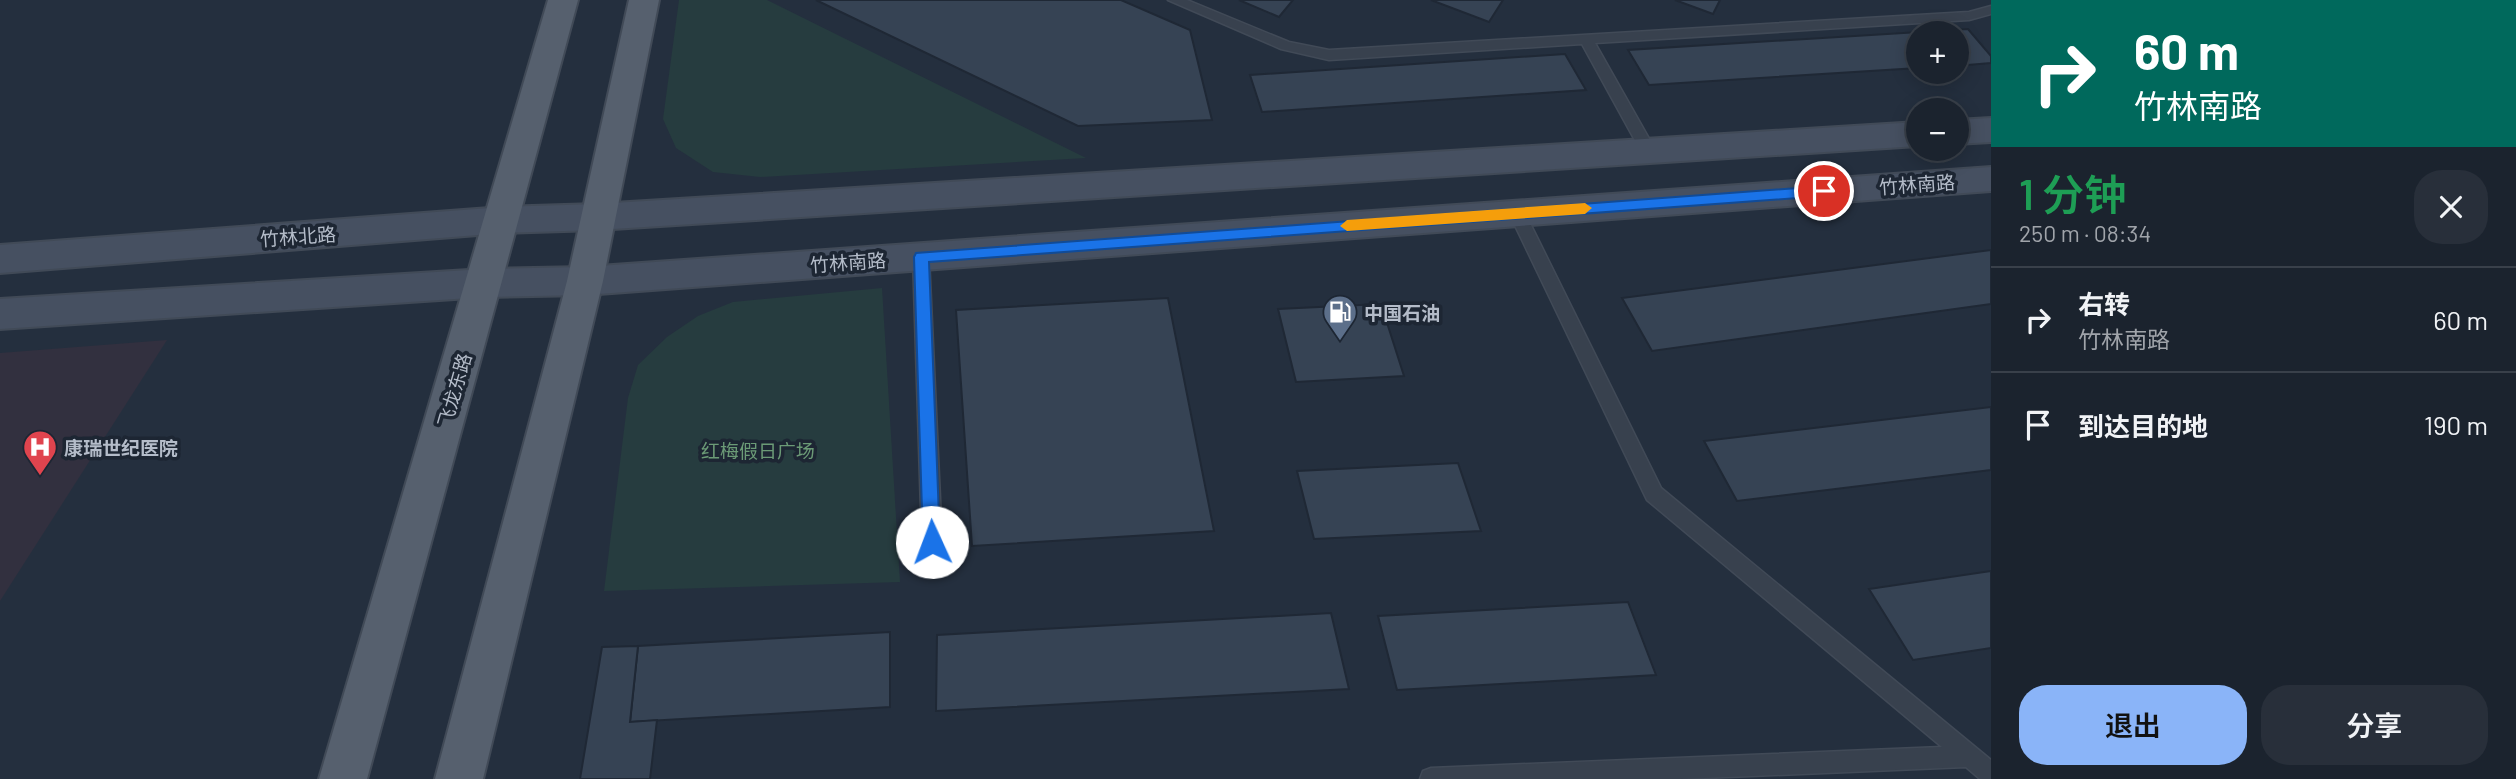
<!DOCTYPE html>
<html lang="zh">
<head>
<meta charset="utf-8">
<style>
  :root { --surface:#1b232e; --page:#282f3a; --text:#f1f3f6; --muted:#a0a4aa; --line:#39404a; --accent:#8ab4f8 }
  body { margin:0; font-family:Barlow,"Noto Sans SC",sans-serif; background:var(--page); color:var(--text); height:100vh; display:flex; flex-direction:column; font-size:26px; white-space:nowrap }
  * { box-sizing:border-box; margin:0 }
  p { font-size:23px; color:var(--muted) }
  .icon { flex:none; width:38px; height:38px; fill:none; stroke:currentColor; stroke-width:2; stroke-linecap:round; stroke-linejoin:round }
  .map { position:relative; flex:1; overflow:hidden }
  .sheet { display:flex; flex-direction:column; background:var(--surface); width:525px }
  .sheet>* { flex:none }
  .banner { background:#00695c; color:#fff; overflow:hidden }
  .tools { position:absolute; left:1906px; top:21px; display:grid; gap:14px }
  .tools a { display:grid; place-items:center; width:63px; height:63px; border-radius:50%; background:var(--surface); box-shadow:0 4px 18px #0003,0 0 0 2px var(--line); font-size:35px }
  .pin { position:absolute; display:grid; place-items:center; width:60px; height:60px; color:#fff; margin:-30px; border:4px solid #fff; border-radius:50%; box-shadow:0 2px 7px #0007 }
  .me { position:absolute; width:77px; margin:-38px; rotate:358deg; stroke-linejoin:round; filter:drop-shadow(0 0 5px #0008) }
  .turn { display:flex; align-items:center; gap:24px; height:147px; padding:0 28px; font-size:32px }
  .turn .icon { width:91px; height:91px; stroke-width:2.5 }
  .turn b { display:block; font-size:49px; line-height:60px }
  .round { display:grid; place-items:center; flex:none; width:74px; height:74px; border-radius:28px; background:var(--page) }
  .overview { display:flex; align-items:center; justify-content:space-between; height:119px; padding:0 28px }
  h1 { font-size:42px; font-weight:600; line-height:52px; color:#1e9e55 }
  .primary-button { display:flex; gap:14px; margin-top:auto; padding:14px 28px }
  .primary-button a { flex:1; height:80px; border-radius:28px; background:var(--accent); color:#111; font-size:28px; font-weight:600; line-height:80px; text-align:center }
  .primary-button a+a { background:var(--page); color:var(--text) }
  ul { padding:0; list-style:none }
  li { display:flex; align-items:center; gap:21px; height:105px; padding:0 28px; border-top:2px solid var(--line) }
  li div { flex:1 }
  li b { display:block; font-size:26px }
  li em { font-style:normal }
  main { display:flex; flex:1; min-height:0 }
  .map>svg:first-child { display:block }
</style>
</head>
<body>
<main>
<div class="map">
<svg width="1991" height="779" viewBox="0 0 1991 779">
  <rect width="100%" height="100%" fill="#242f3e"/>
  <path fill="#32303f" d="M167 340 0 601V353Z"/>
  <g fill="#263c3f">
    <path d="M679 0H767L1086 158 760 177 713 172 676 148 663 119Z"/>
    <path d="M882 288 900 582 604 591 628 398 638 365 667 337 698 316 733 302Z"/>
  </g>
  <g fill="#364354" stroke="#1f2835" stroke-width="2">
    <path d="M816 0H1121L1190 30 1212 120 1078 126Z"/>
    <path d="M1239 0H1293L1279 17Z"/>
    <path d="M1431 0H1503L1489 22Z"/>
    <path d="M1675 0H1720L1713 14Z"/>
    <path d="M1968 29 1991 56V63L1956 66V33H1918V68L1649 85 1628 50Z"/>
    <path d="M1565 54 1586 90 1262 112 1250 75Z"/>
    <path d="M1991 250V304L1652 351 1622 298Z"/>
    <path d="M1168 298 1214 531 972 546 956 310Z"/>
    <path d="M1381 304 1404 376 1296 382 1278 309Z"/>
    <path d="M1991 407V470L1737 501 1704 441Z"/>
    <path d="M1458 463 1481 531 1314 539 1297 471Z"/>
    <path d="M1991 571V648L1913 660 1869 589Z"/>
    <path d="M1628 602 1656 675 1397 690 1378 616Z"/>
    <path d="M1331 613 1349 689 936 711 937 635Z"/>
    <path d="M890 632V707L630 722 638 646Z"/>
    <path d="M638 646 630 722 657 720 650 779H580L602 647Z"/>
  </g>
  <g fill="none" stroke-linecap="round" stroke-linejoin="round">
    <g stroke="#414a57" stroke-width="3">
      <g id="lane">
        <path d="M1168 0H1187L1289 42 1329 50 1969 12 1991 6V14L1969 20 1595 43 1656 151 1648 156 1643 155 1582 44 1329 60 1281 49Z"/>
        <path d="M1517 207 1525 213 1661 488 1991 760V779H1980L1966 767 1681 779H1420L1423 771 1431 768 1942 747 1647 500 1509 213Z"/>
        <path d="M921 251 929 257 942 542 939 548 932 551 925 548 922 542 913 257Z"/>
      </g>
    </g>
    <g stroke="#414a57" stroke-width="4">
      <g id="secondary">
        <path d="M1991 118V142L1956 144V120Z"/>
        <path d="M1918 122V146L597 230 503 233 0 273V245L503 207 597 204Z"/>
        <path d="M1991 167V191L585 295 485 297 0 329V299L485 269 585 267Z"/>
      </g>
    </g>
    <g stroke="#414a57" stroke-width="4">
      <g id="primary">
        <path d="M548 0H578L367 779H319Z"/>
        <path d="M629 0H659L603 281 483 779H435L567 281Z"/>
      </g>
    </g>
    <use href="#lane" fill="#38414e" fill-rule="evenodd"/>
    <use href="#secondary" fill="#465061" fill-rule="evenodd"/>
    <use href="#primary" fill="#56606e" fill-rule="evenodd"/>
  </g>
  <path fill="#1a73e8" stroke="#114b97" stroke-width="2" d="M1824 186 1831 191 1824 196 929 262 940 542 938 548 932 550 926 548 923 542 914 257 916 253Z"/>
  <path fill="#f59e0b" d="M1585 203 1592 208 1585 214 1347 231 1340 226 1347 220Z"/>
  <defs>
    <g id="fuel-pin" transform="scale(1.75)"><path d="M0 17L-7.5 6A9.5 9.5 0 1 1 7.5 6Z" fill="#5c6f8a" stroke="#1d2633"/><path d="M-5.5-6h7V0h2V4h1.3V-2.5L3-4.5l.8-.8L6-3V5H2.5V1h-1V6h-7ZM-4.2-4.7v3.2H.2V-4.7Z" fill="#fff"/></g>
    <g id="hospital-pin" transform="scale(1.75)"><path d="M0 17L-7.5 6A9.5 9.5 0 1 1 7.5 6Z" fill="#e0444e" stroke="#1d2633"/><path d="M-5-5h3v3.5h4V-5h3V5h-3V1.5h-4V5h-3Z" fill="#fff"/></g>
  </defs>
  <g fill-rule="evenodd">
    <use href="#fuel-pin" x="1340" y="312"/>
    <use href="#hospital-pin" x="40" y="447"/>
  </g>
  <g text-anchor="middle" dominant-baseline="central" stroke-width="7" stroke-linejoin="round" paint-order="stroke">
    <g font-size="19" fill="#b4bcc9" stroke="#1d2633">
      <text transform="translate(1917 184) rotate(-4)">竹林南路</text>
      <text transform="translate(298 236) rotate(-4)">竹林北路</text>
      <text transform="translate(848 262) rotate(-4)">竹林南路</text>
      <text transform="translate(454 390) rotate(-74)">飞龙东路</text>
    </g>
    <g font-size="19" font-weight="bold" fill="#b4bcc9" stroke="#1d2633" text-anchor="start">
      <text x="1364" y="312">中国石油</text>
      <text x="64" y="447">康瑞世纪医院</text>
    </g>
    <g font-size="19" fill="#6b9a76" stroke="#1d2633">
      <text x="758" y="450">红梅假日广场</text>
    </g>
  </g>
</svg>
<div class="tools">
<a>+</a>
<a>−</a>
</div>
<div class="pin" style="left:1824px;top:191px;background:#d93025"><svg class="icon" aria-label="arrive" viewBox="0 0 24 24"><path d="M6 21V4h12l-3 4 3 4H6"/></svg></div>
<svg class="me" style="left:932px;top:542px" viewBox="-20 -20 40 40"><circle r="19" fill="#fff"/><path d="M0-13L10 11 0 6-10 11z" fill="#1a73e8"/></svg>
</div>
<section class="sheet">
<div class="banner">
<div class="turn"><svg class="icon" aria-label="right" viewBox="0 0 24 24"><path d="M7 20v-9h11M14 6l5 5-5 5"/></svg><div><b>60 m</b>竹林南路</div></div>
</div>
<div class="overview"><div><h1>1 分钟</h1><p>250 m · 08:34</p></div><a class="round"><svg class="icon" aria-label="close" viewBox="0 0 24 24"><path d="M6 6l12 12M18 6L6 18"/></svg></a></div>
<ul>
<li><svg class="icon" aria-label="right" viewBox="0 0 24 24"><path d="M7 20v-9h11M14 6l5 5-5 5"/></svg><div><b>右转</b><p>竹林南路</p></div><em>60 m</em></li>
<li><svg class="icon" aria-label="arrive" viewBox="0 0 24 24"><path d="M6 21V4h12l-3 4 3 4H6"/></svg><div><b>到达目的地</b></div><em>190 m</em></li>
</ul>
<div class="primary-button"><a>退出</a><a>分享</a></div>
</section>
</main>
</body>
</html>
